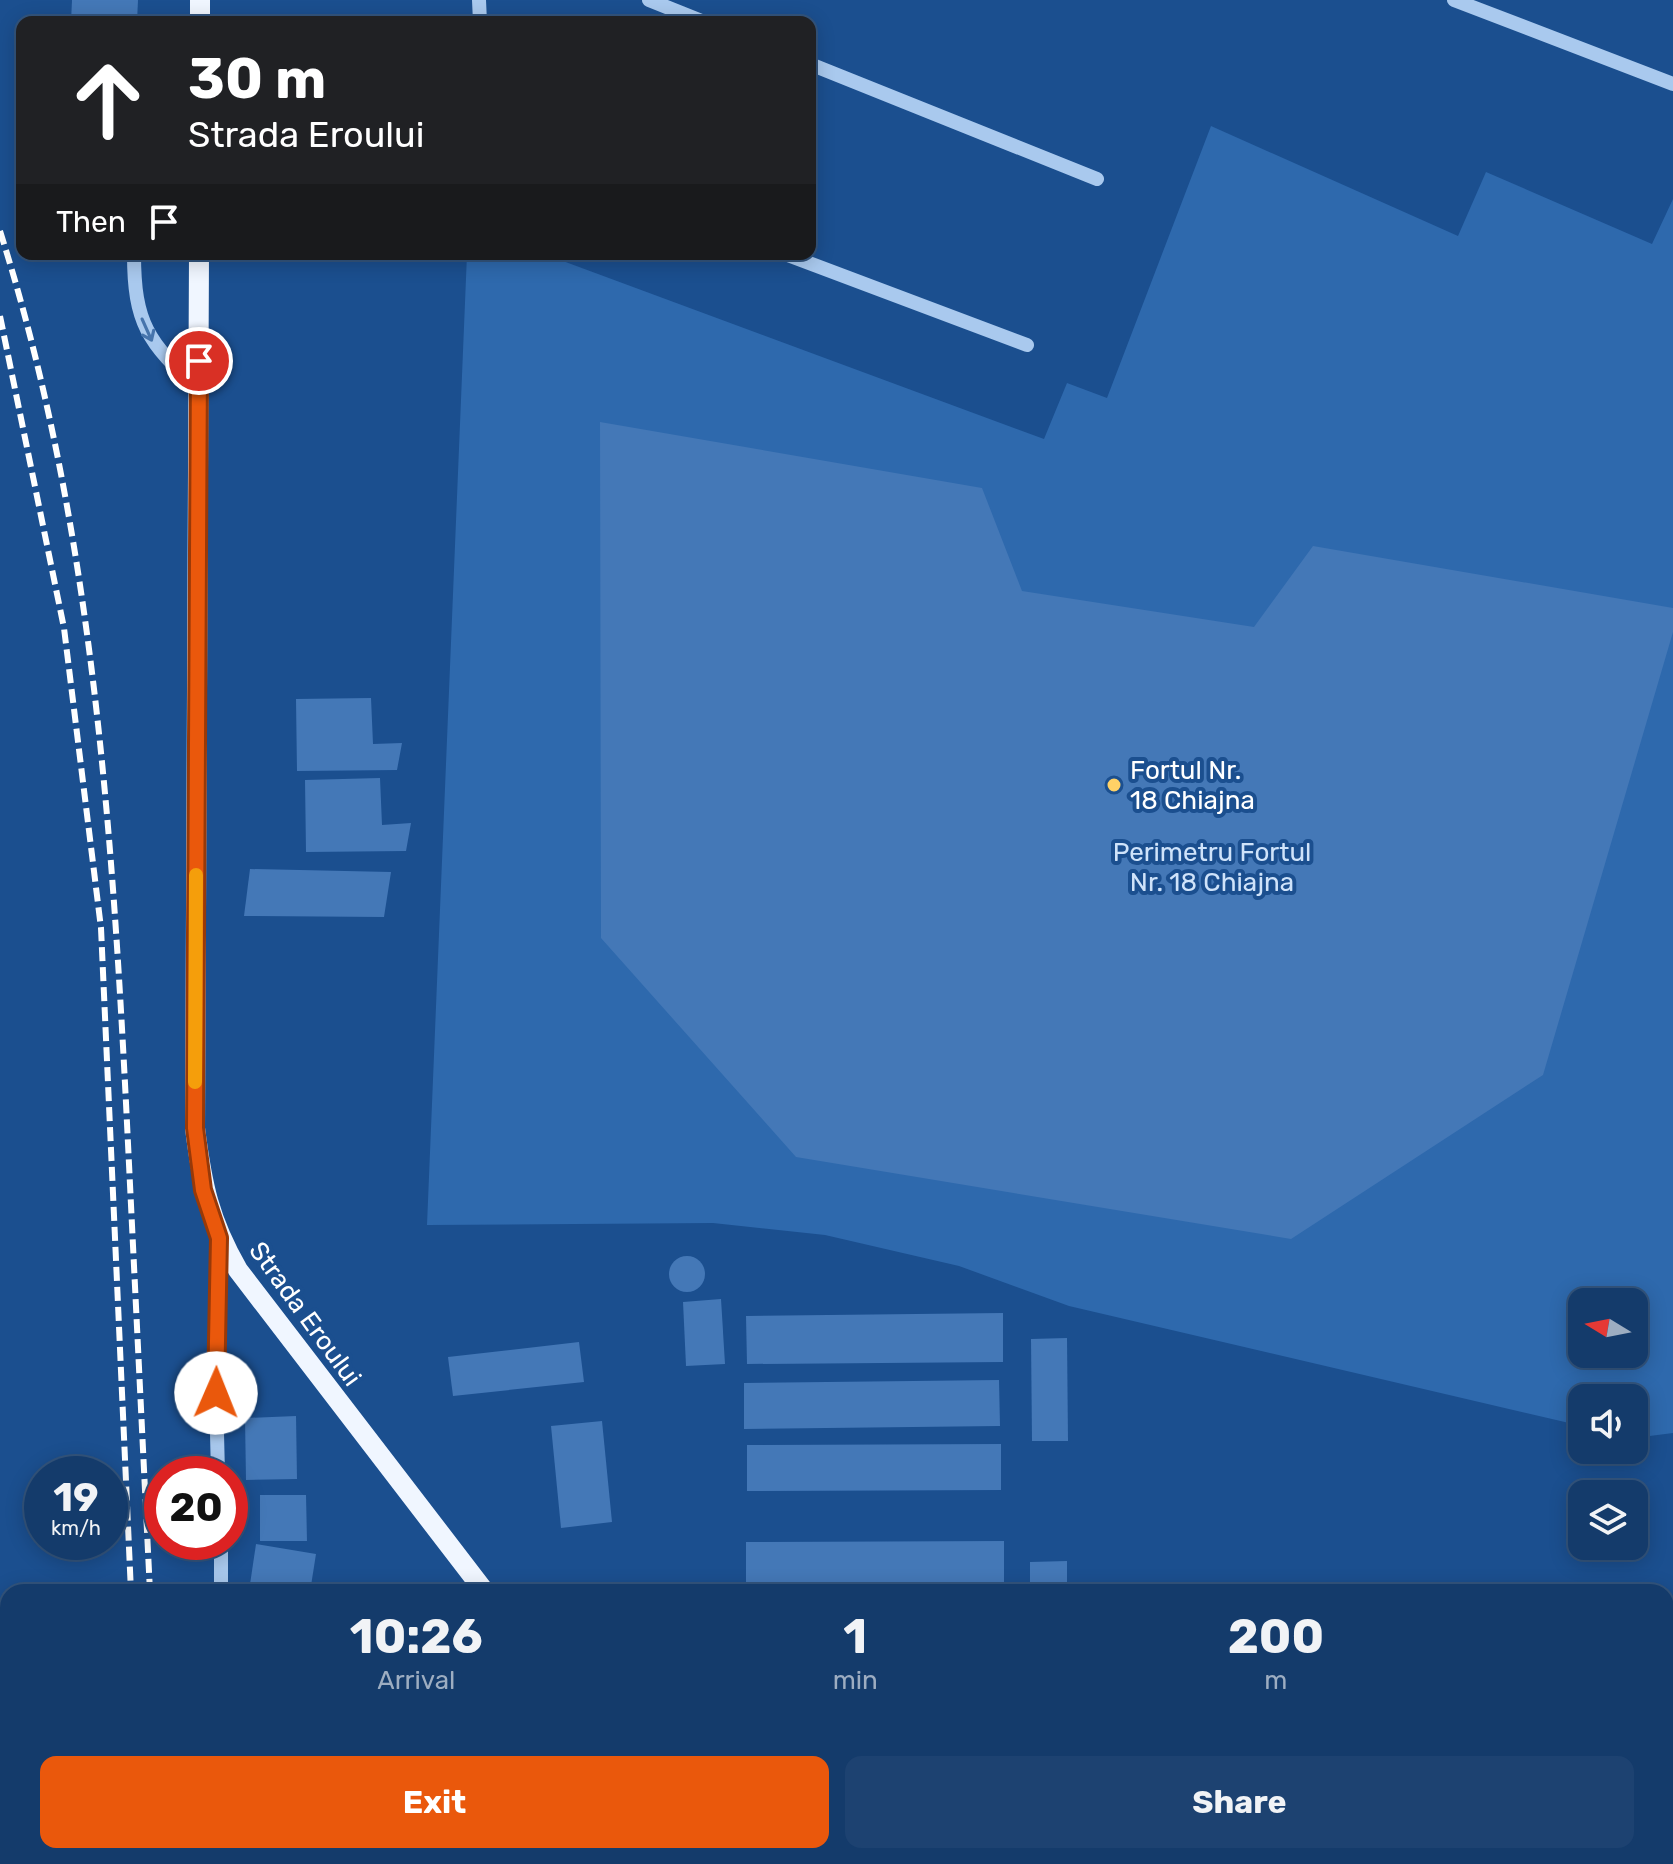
<!DOCTYPE html>
<html lang="en">
<head>
<meta charset="utf-8">
<style>
  :root { --surface:#143b6b; --page:#1d4271; --text:#f1f3f6; --muted:#9dadc1; --line:#33557e; --accent:#ea580c }
  body { margin:0; font-family:Rubik,sans-serif; background:var(--page); color:var(--text); height:100vh; display:flex; flex-direction:column; font-size:30px; white-space:nowrap }
  * { box-sizing:border-box; margin:0 }
  p { font-size:26px; color:var(--muted) }
  .icon { flex:none; width:44px; height:44px; fill:none; stroke:currentColor; stroke-width:2; stroke-linecap:round; stroke-linejoin:round }
  .map { position:relative; flex:1; overflow:hidden }
  .panel { position:absolute; left:0px; top:1584px; width:1674px; height:280px; display:flex; flex-direction:column; background:var(--surface); border-radius:24px 24px 0 0; box-shadow:0 4px 20px #0003,0 0 0 2px var(--line) }
  .panel>* { flex:none }
  .guide { position:absolute; left:16px; top:16px; width:800px; height:244px; border-radius:16px; box-shadow:0 4px 20px #0003,0 0 0 2px var(--line); background:#202124; color:#fff; overflow:hidden }
  .needle { width:52px; rotate:280deg }
  .tools { position:absolute; left:1568px; top:1288px; display:grid; gap:16px }
  .tools a { display:grid; place-items:center; width:80px; height:80px; border-radius:16px; background:var(--surface); box-shadow:0 4px 20px #0003,0 0 0 2px var(--line); font-size:40px }
  .speed { position:absolute; left:24px; top:1456px; display:flex; gap:16px; font-size:40px; font-weight:700; text-align:center }
  .speed>* { display:grid; place-content:center; width:104px; height:104px; border-radius:50%; background:var(--surface); box-shadow:0 4px 20px #0003,0 0 0 2px var(--line); line-height:1 }
  .speed small { font-size:20px; font-weight:400 }
  .speed .limit { border:12px solid #d22; background:#fff; color:#111 }
  .pin { position:absolute; display:grid; place-items:center; width:68px; height:68px; color:#fff; margin:-34px; border:4px solid #fff; border-radius:50%; box-shadow:0 2px 8px #0007 }
  .me { position:absolute; width:88px; margin:-44px; rotate:1deg; stroke-linejoin:round; filter:drop-shadow(0 0 6px #0008) }
  .turn { display:flex; align-items:center; gap:28px; height:168px; padding:0 40px; font-size:36px }
  .turn .icon { width:104px; height:104px; stroke-width:2.5 }
  .turn b { display:block; font-size:56px; line-height:68px }
  .then { display:flex; align-items:center; height:76px; padding:0 40px; background:#0003; gap:16px; font-size:30px }
  .eta { display:flex; justify-content:space-evenly; align-items:center; height:136px; text-align:center }
  .eta b { font-size:48px; font-weight:700; line-height:56px }
  .button { display:flex; gap:16px; margin-top:auto; padding:16px 40px }
  .button a { flex:1; height:92px; border-radius:16px; background:var(--accent); color:#fff; font-size:32px; font-weight:700; line-height:92px; text-align:center }
  .button a+a { background:var(--page); color:var(--text) }
  .map>svg:first-child { display:block }
</style>
</head>
<body>
<div class="map">
<svg width="1673" height="1864" viewBox="0 0 1673 1864">
  <rect width="100%" height="100%" fill="#1b4f8f"/>
  <g fill="#2e69ad" fill-rule="evenodd">
    <path d="M1211 126 1458 236 1486 172 1652 244 1673 199V1433L1634 1438V1398H1582V1426L1069 1306 959 1266 825 1235 713 1223 427 1225 467 254H544L1044 439 1067 383 1107 398ZM1582 1302H1634V1354H1582Z"/>
    <path d="M1461 1856H1651L1648 1864H1456Z"/>
  </g>
  <g fill="#4478b7">
    <path d="M72 0H138L137 22H71Z"/>
    <path d="M600 422 982 488 1022 591 1254 627 1313 546 1673 608V632L1543 1075 1291 1239 796 1157 601 938Z"/>
    <path d="M371 698 373 744 402 743 397 770 297 771 296 699Z"/>
    <path d="M380 778 382 825 411 823 406 851 306 852 305 780Z"/>
    <path d="M250 869 391 872 384 917 244 916Z"/>
    <circle cx="687" cy="1274" r="18"/>
    <path d="M721 1299 725 1364 686 1366 683 1302Z"/>
    <path d="M1003 1313V1362L747 1364 746 1316Z"/>
    <path d="M1067 1338 1068 1441H1032L1031 1339Z"/>
    <path d="M579 1342 584 1382 453 1396 448 1357Z"/>
    <path d="M999 1380 1000 1426 744 1429V1383Z"/>
    <path d="M296 1416 297 1479 246 1480 245 1418Z"/>
    <path d="M602 1421 612 1522 561 1528 551 1426Z"/>
    <path d="M1001 1444V1490L747 1491V1445Z"/>
    <path d="M260 1495H306L307 1541H260Z"/>
    <path d="M1004 1541V1592H746V1542Z"/>
    <path d="M256 1544 316 1554 310 1592 249 1591Z"/>
    <path d="M1067 1561V1592H1030V1562Z"/>
    <path d="M536 1856H598L601 1864H536L533 1857Z"/>
    <path d="M843 1856H898L892 1864H856Z"/>
    <path d="M947 1856H1014L1010 1864H942Z"/>
    <path d="M1252 1856H1387L1382 1864H1248Z"/>
  </g>
  <g fill="none" stroke-linecap="round" stroke-linejoin="round">
    <g stroke="#a9c9ee" stroke-width="14">
      <path d="M479 0 480 22"/>
      <path d="M649 0 704 22"/>
      <path d="M1454 0 1673 84"/>
      <path d="M810 64 1097 179"/>
      <path d="M134 254C134 323 148 343 198 388"/>
      <path d="M785 254 1027 345"/>
      <path d="M218 1474 216 1393 219 1238"/>
      <path d="M221 1542V1592"/>
      <path d="M1666 1617 1673 1607"/>
      <path d="M1666 1644 1673 1654"/>
      <path d="M241 1856 243 1864"/>
      <path d="M350 1856 369 1864"/>
    </g>
    <g stroke="#f0f6ff" stroke-width="20">
      <path d="M200 22V0"/>
      <path d="M199 254 195 1128C202 1184 209 1220 238 1270L485 1592"/>
      <path d="M651 1856 654 1864"/>
    </g>
    <g stroke="#fff" stroke-width="6" stroke-dasharray="14 6" stroke-linecap="butt">
      <path d="M0 231C89 512 111 810 126 1103 134 1266 142 1429 150 1592"/>
      <path d="M0 316 64 628 101 928 131 1592"/>
      <path d="M148 1856V1864"/>
      <path d="M168 1856 169 1864"/>
    </g>
  </g>
  <defs><path id="oneway-shaft" d="M-6 0H5M1.5-3L5.5 0L1.5 3" fill="none" stroke-width="1.6" stroke-linecap="round" stroke-linejoin="round" transform="scale(2)"/></defs>
  <use stroke="#4674ac" href="#oneway-shaft" transform="translate(147 330) rotate(66)"/>
  <g fill="none" stroke-linecap="round" stroke-linejoin="round">
    <g stroke="#983908" stroke-width="20">
      <path id="route" d="M199 361 195 1128 203 1190 219 1238 216 1393"/>
    </g>
    <use href="#route" stroke="#ea580c" stroke-width="14"/>
    <path stroke="#f59e0b" stroke-width="14" d="M195 1082 196 875"/>
  </g>
  <circle fill="#ffd166" stroke="#1b4f8f" stroke-width="3" cx="1114" cy="785" r="8"/>
  <g text-anchor="middle" dominant-baseline="central" stroke-width="8" stroke-linejoin="round" paint-order="stroke">
    <g font-size="26" fill="#fff" stroke="#1b4f8f" text-anchor="start">
      <text x="1130" y="770">Fortul Nr.<tspan x="1130" dy="30">18 Chiajna</tspan></text>
    </g>
    <g font-size="26" fill="#cfe3fa" stroke="#1b4f8f">
      <text x="1212" y="852">Perimetru Fortul<tspan x="1212" dy="30">Nr. 18 Chiajna</tspan></text>
    </g>
    <g font-size="26" fill="#fff" stroke="#1b4f8f">
      <text transform="translate(305 1314) rotate(54)">Strada Eroului</text>
    </g>
  </g>
</svg>
<div class="tools">
<a><svg class="needle" viewBox="-14 -14 28 28"><path d="M0-13l5 13h-10z" fill="#e53935"/><path d="M0 13l5-13h-10z" fill="#9dadc1"/></svg></a>
<a><svg class="icon" aria-label="sound" viewBox="0 0 24 24"><path d="M4 9h4l5-4v14l-5-4H4zM17 9q2 3 0 6"/></svg></a>
<a><svg class="icon" aria-label="layers" viewBox="0 0 24 24"><path d="M12 4l9 5-9 5-9-5zM3 14l9 5 9-5"/></svg></a>
</div>
<div class="speed"><div>19<small>km/h</small></div><div class="limit">20</div></div>
<div class="pin" style="left:199px;top:361px;background:#d93025"><svg class="icon" aria-label="arrive" viewBox="0 0 24 24"><path d="M6 21V4h12l-3 4 3 4H6"/></svg></div>
<svg class="me" style="left:216px;top:1393px" viewBox="-20 -20 40 40"><circle r="19" fill="#fff"/><path d="M0-13L10 11 0 6-10 11z" fill="#ea580c"/></svg>
<div class="guide">
<div class="turn"><svg class="icon" aria-label="ahead" viewBox="0 0 24 24"><path d="M12 20V5M6 11l6-6 6 6"/></svg><div><b>30 m</b>Strada Eroului</div></div>
<div class="then">Then<svg class="icon" aria-label="arrive" viewBox="0 0 24 24"><path d="M6 21V4h12l-3 4 3 4H6"/></svg></div>
</div>
<section class="panel">
<div class="eta">
<div><b>10:26</b><p>Arrival</p></div>
<div><b>1</b><p>min</p></div>
<div><b>200</b><p>m</p></div>
</div>
<div class="button"><a>Exit</a><a>Share</a></div>
</section>
</div>
</body>
</html>
